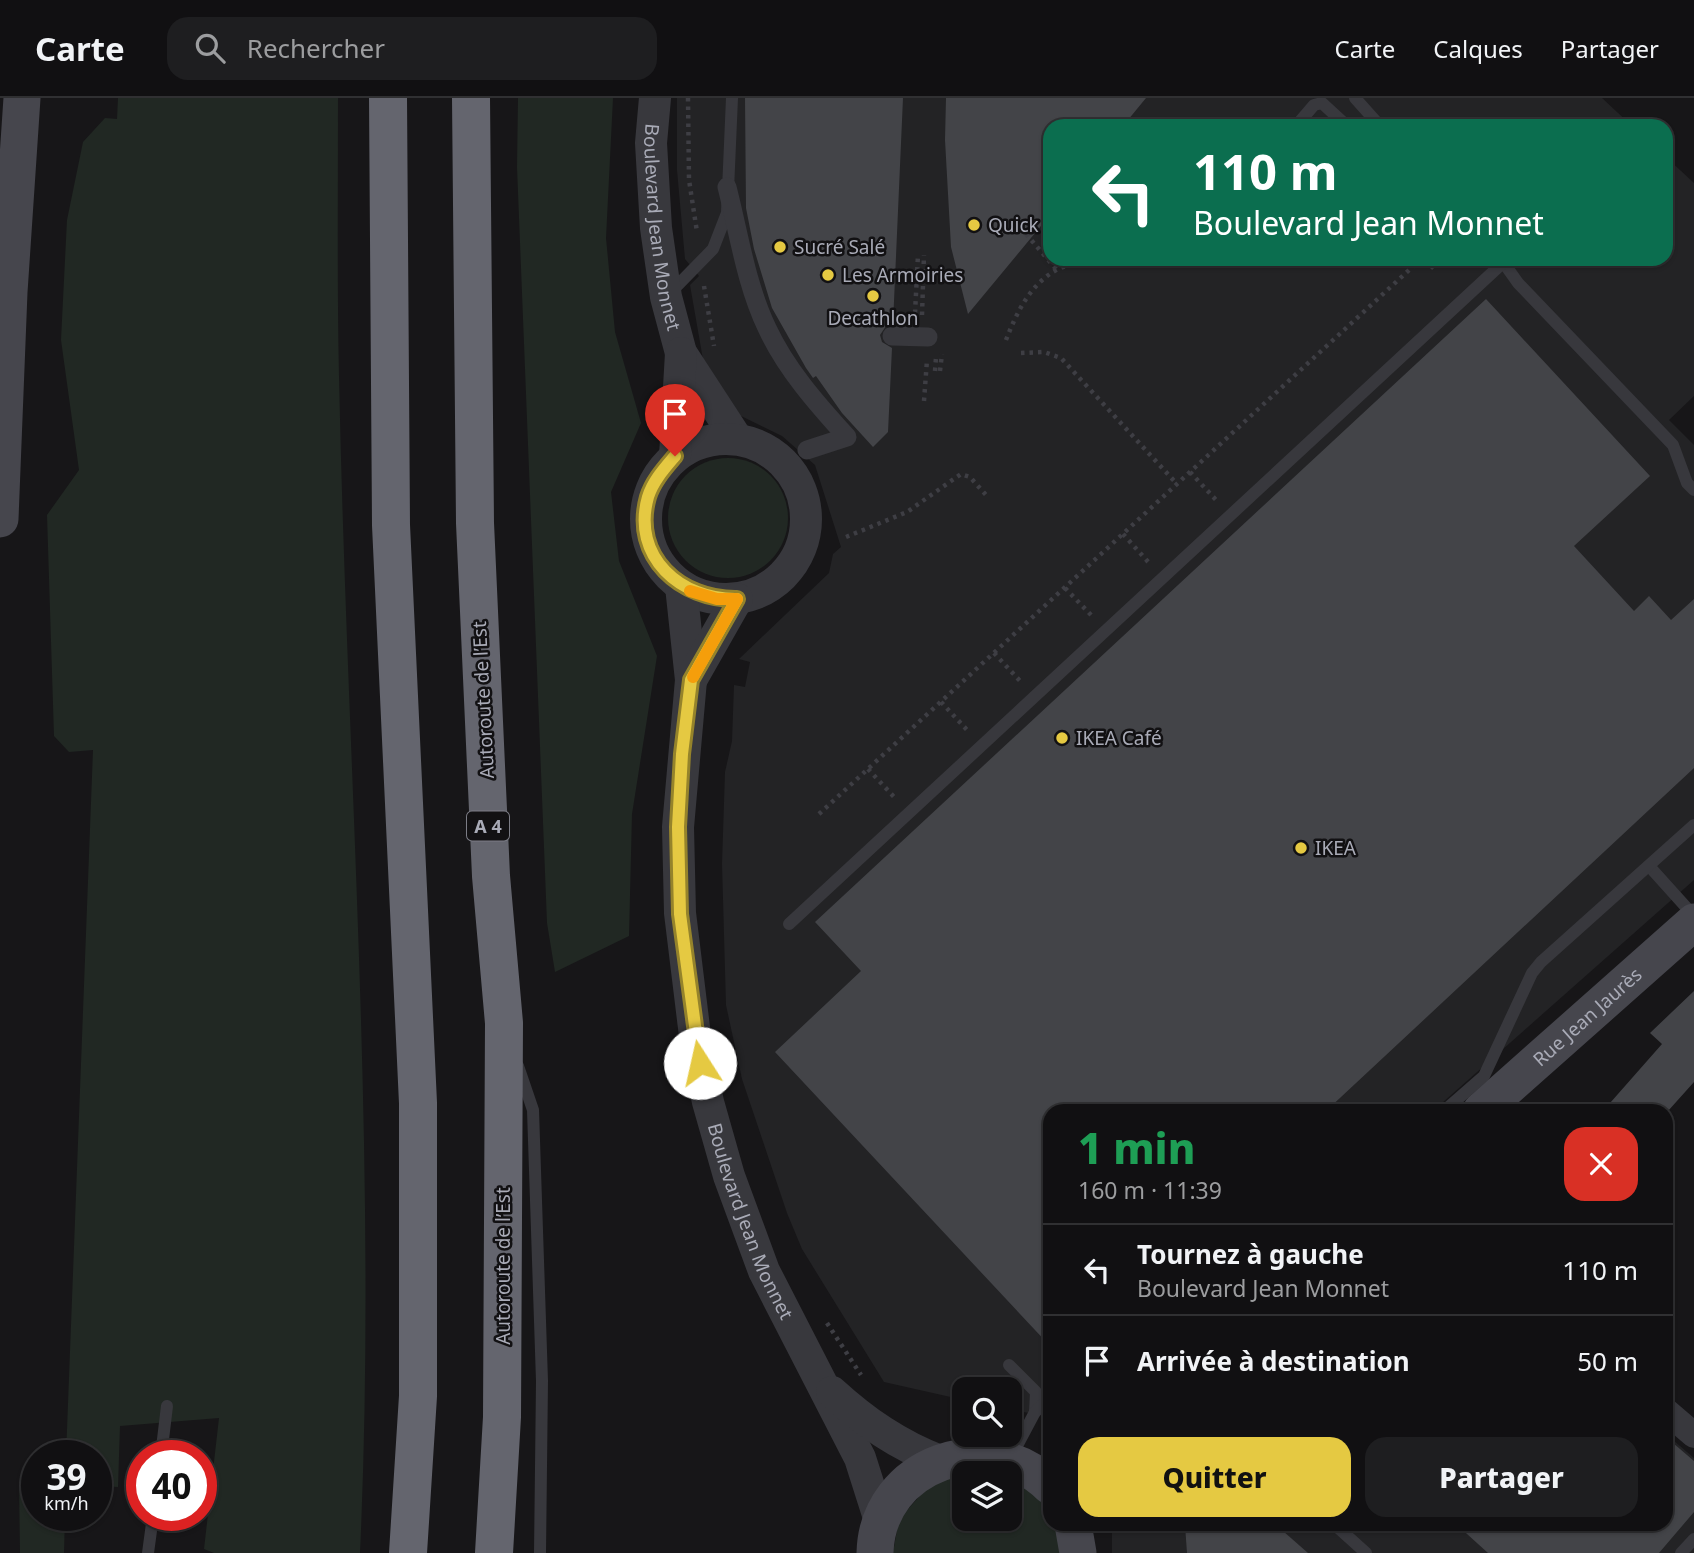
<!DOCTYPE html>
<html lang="fr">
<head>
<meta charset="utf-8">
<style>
  :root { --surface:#111012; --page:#1e1e20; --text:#f1f3f6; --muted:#9c9d9f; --line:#303032; --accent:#e5c942 }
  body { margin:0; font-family:"Noto Sans",sans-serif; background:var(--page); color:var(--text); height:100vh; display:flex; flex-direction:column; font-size:26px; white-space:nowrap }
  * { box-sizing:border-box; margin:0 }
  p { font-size:23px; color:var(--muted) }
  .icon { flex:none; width:38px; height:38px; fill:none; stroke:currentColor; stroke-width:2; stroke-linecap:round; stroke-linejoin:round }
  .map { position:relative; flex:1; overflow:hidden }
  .details { position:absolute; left:1043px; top:1006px; width:630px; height:427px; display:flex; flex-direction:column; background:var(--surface); border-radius:21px; box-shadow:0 2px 5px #0004,0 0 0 2px var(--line) }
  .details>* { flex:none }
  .hud { position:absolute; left:1043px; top:21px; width:630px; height:147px; border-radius:21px; box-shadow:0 2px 5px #0004,0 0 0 2px var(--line); background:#0b6e4f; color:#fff; overflow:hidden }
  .buttons { position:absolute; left:952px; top:1279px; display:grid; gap:14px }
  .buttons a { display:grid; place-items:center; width:70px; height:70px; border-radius:14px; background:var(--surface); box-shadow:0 2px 5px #0004,0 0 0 2px var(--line); font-size:35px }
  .speed { position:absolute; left:21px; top:1342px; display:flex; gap:14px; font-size:35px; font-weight:700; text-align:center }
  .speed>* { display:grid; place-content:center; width:91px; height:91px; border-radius:50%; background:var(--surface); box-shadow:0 2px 5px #0004,0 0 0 2px var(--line); line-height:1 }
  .speed small { font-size:18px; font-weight:400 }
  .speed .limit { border:10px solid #d22; background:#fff; color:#111 }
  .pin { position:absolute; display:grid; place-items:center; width:60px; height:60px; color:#fff; margin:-72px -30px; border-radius:50% 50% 50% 0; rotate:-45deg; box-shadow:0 0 7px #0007 }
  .pin .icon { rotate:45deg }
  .me { position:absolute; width:77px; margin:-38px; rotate:350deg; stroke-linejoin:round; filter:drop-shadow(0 0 5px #0008) }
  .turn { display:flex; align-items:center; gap:24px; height:147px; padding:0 35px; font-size:32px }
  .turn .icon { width:91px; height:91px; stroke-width:2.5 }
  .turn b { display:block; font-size:49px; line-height:60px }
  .round { display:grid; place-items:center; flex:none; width:74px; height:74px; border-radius:21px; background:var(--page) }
  .overview { display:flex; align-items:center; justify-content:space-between; height:119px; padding:0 35px }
  h1 { font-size:42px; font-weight:800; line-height:52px; color:#1e9e55 }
  .button { display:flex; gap:14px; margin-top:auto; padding:14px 35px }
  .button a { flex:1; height:80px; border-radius:21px; background:var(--accent); color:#111; font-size:28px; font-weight:800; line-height:80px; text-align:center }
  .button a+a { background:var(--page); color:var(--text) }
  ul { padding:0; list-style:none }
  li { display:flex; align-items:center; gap:21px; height:91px; padding:0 35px; border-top:2px solid var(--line) }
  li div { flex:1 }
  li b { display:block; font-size:26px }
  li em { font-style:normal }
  header { display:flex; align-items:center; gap:42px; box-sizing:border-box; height:98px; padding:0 35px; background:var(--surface); border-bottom:2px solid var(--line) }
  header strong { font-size:33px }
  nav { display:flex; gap:38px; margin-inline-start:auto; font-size:24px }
  .search { width:490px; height:63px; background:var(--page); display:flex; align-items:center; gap:18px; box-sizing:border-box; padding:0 24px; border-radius:21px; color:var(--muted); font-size:26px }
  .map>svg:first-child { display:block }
</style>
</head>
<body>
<header>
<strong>Carte</strong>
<div class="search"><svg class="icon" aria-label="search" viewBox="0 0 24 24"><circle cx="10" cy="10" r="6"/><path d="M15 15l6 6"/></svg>Rechercher</div>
<nav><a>Carte</a><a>Calques</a><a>Partager</a></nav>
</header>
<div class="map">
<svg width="1694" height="1455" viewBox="0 0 1694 1455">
  <rect width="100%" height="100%" fill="#171618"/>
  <g fill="#232325">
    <path d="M677 0H1602L1632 28H1050V161H1666V59L1694 85V298L1669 322 1694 347V782L1433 1013H1050V1318L1010 1312V1292H964V1302L884 1284 802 1151 787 1115 742 981 726 907 722 766 725 674 732 643 734 587 745 589 750 564 739 561 829 475 833 456 841 449 815 367 782 338 735 315 705 273 690 187 699 178 685 161 677 72Z"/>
    <path d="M1666 1336 1694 1360V1455H1112V1426H1666Z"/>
  </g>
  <g fill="#212823">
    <path d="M118 0H338C338 93 337 185 339 278 347 670 378 1062 360 1455H214L204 1451 219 1320 120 1328 118 1389 96 1388V1358H66L93 652 69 654 54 638 47 417 79 372 61 242 67 122 83 44 105 20 117 21Z"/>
    <path d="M518 0H613L606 140 615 234 641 325 611 394 619 463 657 558 632 716 629 838 555 874 547 825 517 69Z"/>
    <circle cx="728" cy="420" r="60"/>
    <path d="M964 1376V1421H1010V1377C1030 1391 1050 1400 1050 1426H1057L1061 1455H893L899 1421 936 1380Z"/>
    <path d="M19 1384 37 1385V1418H65L64 1455H20Z"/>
  </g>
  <g fill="#434448">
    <path d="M745 0H903L893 226 886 228 880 237 882 244 892 250 888 334 873 349 842 315 816 278 813 280 806 270 772 210 754 151 746 110Z"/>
    <path d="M946 0H1146L1123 28H1050V117L968 216 951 149 945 42Z"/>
    <path d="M1486 201 1650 378 1574 448 1634 513 1649 498 1671 522 1694 501V670L1326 1013H1050V1248L775 954 861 873 815 824Z"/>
    <path d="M1694 893V984L1668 1013H1603L1662 946 1650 935Z"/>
    <path d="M1666 1339 1694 1363V1414L1659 1455H1488L1456 1426H1666Z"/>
    <path d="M1275 1426 1308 1455H1187L1185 1427Z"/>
  </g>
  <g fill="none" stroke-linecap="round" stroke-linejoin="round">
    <g stroke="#3e3e44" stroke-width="4.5" stroke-dasharray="3.5 5" stroke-linecap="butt">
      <path d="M688 0 689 82 697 134"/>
      <path d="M1026 136 1057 172"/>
      <path d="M704 188 714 248"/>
      <path d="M915 215 918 157"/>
      <path d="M922 217 924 157"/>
      <path d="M1006 242C1017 214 1030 186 1058 171 1067 167 1077 166 1084 161"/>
      <path d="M1021 255 1044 254 1061 260 1177 386"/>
      <path d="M935 273 936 259"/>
      <path d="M940 273 942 256"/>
      <path d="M924 303 927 262"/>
      <path d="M1190 374 1218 404"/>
      <path d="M1123 436 1150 466"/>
      <path d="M846 439 907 414 961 376 970 379 986 397"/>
      <path d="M1065 490 1093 519"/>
      <path d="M994 555 1022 585"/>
      <path d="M941 604 969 634"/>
      <path d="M868 671 896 701"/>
      <path d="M819 716 1421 161 1430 171 1440 161"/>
      <path d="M827 1225 861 1277"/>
    </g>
    <g stroke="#38383d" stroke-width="12">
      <path d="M1355 0 1380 28"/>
      <path d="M1296 28 1314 7 1322 5 1347 28"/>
      <path d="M1501 161 1518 185 1673 347 1687 385 1694 392"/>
      <path d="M669 196 713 151 727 115 732 0"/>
      <path d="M1649 768 1694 818"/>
      <path d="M789 826 1507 161"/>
      <path d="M518 968 533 1012 542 1283 540 1455"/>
      <path d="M1444 1013 1484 978 1532 875 1541 864 1694 727"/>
      <path d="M1009 1267 1036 1294 1035 1314"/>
      <path d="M161 1358 167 1308"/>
      <path d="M1010 1361 1035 1314 1050 1300"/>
      <path d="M1334 1426 1366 1455"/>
      <path d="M148 1455 153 1418"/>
      <path d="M1681 1455 1694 1441"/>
    </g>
    <g stroke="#38383d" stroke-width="19">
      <path d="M727 89C739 136 746 186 767 230 786 271 817 306 847 339L807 352"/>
      <path d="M892 238 928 239"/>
    </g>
    <path stroke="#38383d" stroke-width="26" d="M1666 1313 1694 1337"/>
    <g stroke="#38383d" stroke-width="32">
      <path id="s1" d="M655 0 651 45 656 130 666 199 681 255 737 341"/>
      <circle cx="726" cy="421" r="80"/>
      <path d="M675 358 681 255"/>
      <path id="s2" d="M681 488 691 582 678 729 680 815 696 946 708 1004 729 1078 764 1173 860 1360 881 1426"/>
      <path d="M691 582 737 501"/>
      <path d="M832 1294C865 1324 898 1347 940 1363"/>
    </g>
    <g stroke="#46464d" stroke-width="37">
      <path d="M0 421 9 194 22 0"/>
      <path id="s3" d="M1481 1013 1694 824"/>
      <path d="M1073 1426 1078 1455"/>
      <path d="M875 1455C877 1365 989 1327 1050 1388"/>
    </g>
    <g stroke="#64656e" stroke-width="38">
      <path d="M388 0 391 427 418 1005V1298L408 1455"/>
      <path d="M471 0 475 425 491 778 504 925 502 1319 494 1455"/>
    </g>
  </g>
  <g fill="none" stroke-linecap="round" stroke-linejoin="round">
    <g stroke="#95832b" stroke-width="18">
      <path id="route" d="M675 358C664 371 653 383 648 399 631 459 681 502 737 501L691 582 682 656 678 729 680 816 700 965"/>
    </g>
    <use href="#route" stroke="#e5c942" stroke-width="12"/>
    <path stroke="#f59e0b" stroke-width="12" d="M690 493 717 501H737L693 579"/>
  </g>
  <g fill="#e5c942" stroke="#121113" stroke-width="2.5">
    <circle cx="974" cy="127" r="7"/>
    <circle cx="780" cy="149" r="7"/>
    <circle cx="828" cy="177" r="7"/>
    <circle cx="873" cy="198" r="7"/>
    <circle cx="1062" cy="640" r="7"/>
    <circle cx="1301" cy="750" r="7"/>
  </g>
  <g text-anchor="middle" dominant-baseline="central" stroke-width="5" stroke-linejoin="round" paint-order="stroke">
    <rect fill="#121113" stroke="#7c7d86" stroke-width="2" x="467" y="713.5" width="42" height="29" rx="5"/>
    <g font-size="18" font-weight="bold" fill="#a9abb7">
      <text x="488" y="728">A 4</text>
    </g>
    <g font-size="19" fill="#a9abb7" stroke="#121113" text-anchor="start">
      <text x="988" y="127">Quick</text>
      <text x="794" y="149">Sucré Salé</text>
      <text x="842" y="177">Les Armoiries</text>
      <text x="873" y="220" text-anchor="middle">Decathlon</text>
      <text x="1076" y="640">IKEA Café</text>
      <text x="1315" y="750">IKEA</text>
    </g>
    <g font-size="19" fill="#a9abb7" stroke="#121113">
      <text stroke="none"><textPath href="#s1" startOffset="130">Boulevard Jean Monnet</textPath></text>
      <text transform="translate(483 602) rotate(-93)">Autoroute de l’Est</text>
      <text stroke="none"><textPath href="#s3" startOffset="142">Rue Jean Jaurès</textPath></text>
      <text stroke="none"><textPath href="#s2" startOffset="646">Boulevard Jean Monnet</textPath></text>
      <text transform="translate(503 1168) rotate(-90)">Autoroute de l’Est</text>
    </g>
  </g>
</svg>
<div class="buttons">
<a><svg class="icon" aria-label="search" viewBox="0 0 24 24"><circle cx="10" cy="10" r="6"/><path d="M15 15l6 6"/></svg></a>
<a><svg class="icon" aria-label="layers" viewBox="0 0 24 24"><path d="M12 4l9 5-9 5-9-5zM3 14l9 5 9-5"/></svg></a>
</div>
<div class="speed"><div>39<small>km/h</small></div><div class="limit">40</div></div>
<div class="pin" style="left:675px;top:358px;background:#d93025"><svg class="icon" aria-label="arrive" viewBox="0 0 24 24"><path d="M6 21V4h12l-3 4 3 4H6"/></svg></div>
<svg class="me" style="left:700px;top:965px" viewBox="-20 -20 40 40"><circle r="19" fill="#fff"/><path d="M0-13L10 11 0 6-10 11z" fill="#e5c942"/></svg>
<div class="hud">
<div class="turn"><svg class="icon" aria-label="left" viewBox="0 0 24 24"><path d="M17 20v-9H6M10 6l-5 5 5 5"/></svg><div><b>110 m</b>Boulevard Jean Monnet</div></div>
</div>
<section class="details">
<div class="overview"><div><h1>1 min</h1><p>160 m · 11:39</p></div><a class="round" style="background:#d93025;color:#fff"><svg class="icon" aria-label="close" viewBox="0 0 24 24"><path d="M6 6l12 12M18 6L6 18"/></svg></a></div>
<ul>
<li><svg class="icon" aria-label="left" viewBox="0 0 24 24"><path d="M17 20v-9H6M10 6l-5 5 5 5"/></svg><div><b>Tournez à gauche</b><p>Boulevard Jean Monnet</p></div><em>110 m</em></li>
<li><svg class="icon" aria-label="arrive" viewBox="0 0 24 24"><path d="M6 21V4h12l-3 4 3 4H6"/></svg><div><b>Arrivée à destination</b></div><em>50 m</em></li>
</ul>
<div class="button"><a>Quitter</a><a>Partager</a></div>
</section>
</div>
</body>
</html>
